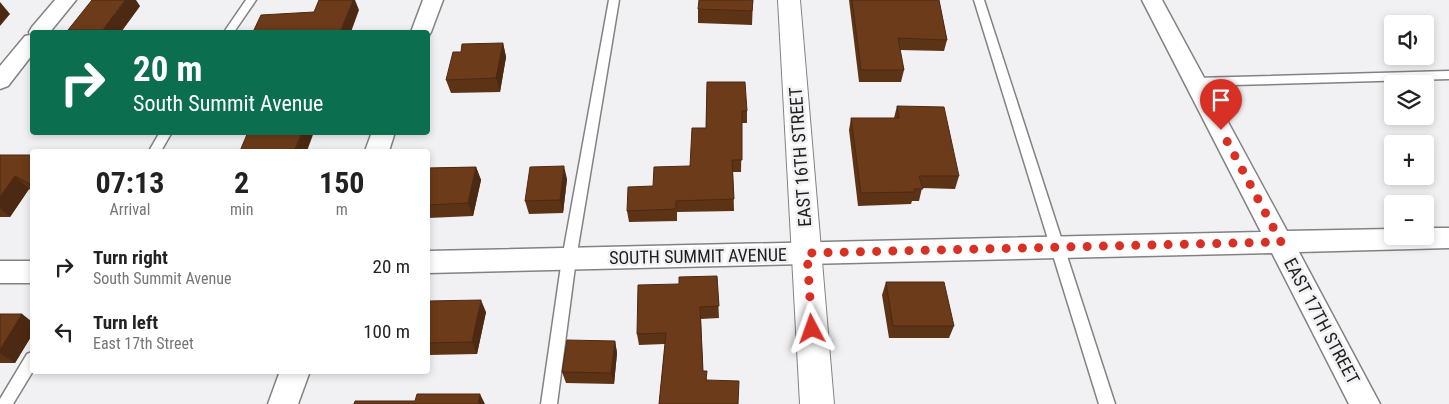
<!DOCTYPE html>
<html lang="en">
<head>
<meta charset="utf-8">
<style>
  :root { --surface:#fff; --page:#f2f2f2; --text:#222; --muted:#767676 }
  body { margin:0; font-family:"Roboto Condensed",sans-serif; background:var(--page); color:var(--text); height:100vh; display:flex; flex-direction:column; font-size:19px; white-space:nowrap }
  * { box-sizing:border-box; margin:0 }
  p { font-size:16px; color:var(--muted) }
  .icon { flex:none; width:28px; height:28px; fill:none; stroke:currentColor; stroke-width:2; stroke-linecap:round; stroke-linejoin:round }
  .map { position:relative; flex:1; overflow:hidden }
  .side { position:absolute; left:30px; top:149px; width:400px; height:225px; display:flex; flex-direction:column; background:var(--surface); border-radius:5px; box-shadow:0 2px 8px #0003 }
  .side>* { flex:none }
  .top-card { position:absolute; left:30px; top:30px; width:400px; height:105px; border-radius:5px; box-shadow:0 2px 8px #0003; background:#0b6e4f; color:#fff; overflow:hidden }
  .buttons { position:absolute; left:1384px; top:15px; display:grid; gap:10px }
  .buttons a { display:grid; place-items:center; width:50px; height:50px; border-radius:5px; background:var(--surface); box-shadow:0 2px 8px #0003; font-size:25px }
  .pin { position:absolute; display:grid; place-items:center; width:42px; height:42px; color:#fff; margin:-51px -21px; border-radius:50% 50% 50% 0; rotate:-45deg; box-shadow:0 0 5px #0007 }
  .pin .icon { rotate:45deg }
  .me { position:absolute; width:55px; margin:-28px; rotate:356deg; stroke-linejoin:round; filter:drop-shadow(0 0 4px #0008) }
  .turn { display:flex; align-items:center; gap:18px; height:105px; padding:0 20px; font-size:22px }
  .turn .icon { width:65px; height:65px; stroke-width:2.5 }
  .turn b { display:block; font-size:35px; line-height:42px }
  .eta { display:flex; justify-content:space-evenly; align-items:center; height:85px; text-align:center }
  .eta b { font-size:30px; font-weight:700; line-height:35px }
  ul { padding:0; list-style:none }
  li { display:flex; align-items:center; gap:15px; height:65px; padding:0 20px }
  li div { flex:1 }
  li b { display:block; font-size:19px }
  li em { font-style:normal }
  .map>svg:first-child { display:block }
</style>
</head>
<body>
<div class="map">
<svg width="1449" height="404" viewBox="0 0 1449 404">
  <rect width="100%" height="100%" fill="#f1f1f3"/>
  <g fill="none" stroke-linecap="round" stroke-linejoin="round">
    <g stroke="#828284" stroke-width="3">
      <g id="service">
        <path d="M246 0H256L234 32H224Z"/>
        <path d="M609 0H619L576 259 557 404H541L562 259Z"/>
        <path d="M974 0H984L1115 404H1099Z"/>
        <path d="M1449 71V79L1195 86 1190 82 1195 78Z"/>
        <path d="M160 132H172L161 151H149Z"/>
        <path d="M32 352 33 371 13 404H0V399L27 354Z"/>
      </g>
    </g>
    <g stroke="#828284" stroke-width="3">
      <g id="minor">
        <path d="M55 0H76L50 32H32V55L8 86 0 89V66L25 36 30 35 29 32 32 27Z"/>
        <path d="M423 0H443L431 32 428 37V32H411Z"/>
        <path d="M1142 0H1162L1287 231 1392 229V236H1425V228H1449V248L1299 252 1380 404H1349L1272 253 428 273V251L1261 232Z"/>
        <path d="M372 132H395L389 151H365Z"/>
        <rect x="0" y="261" width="32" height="22"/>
        <path d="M280 371H310L298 404H268Z"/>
      </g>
    </g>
    <g stroke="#828284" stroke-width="2">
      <path id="tertiary" d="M778 0H800L834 404H800Z"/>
    </g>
    <use href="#service" fill="#fff" fill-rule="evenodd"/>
    <use href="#minor" fill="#fff" fill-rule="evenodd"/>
    <use href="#tertiary" fill="#fff" fill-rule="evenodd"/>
  </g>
  <g fill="#5d3316">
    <path d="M753 0 752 25 698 23V9Z"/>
    <path d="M849 0H939L947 40 944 51 900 50 904 70 901 82H859Z"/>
    <path d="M140 6 121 32H70L68 30Z"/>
    <path d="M503 43 506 57 500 92 451 93 446 80Z"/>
    <path d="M707 82 747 111V123H742L741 172H733L734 211 677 212V221L629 222 627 211 653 186 690 166 706 128Z"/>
    <path d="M897 106 959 176 955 189 922 188 919 201H912L911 204 858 206 849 130 851 118H894Z"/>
    <path d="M0 155H32V191L29 189 10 217H0Z"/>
    <path d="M476 167 481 180 473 216 428 218V168Z"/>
    <path d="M567 179 563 213 529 214 525 201Z"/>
    <path d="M717 276 719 318 701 319 703 371 707 380 659 404 665 344 639 345 637 334 679 284Z"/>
    <path d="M886 282 954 326 949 338H889L882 295Z"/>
    <path d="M428 301 486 312 477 354 428 355Z"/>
    <path d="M0 314H22L32 322V335L15 363H0Z"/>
    <path d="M615 341 617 353 614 384 566 383 562 372Z"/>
  </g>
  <g fill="#4c2912">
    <path d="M125 0H136L140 6 121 32H105L103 30Z"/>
    <path d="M353 0H355L359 10 351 32H340Z"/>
    <path d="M0 2 10 14 0 26Z"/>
    <path d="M503 43 506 57 500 92 496 78Z"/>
    <path d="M302 132H314L307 151H294Z"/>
    <path d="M564 166 567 179 563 213 560 200Z"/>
    <path d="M476 167 481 180 473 216 468 203Z"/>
    <path d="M15 176 29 189 10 217 0 208V197Z"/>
    <path d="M481 300 486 312 477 354 472 342Z"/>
    <path d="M22 314 32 322V335L15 363 0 353V350Z"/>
    <path d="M615 341 617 353 614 384 611 373Z"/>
    <path d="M480 394 485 404H478Z"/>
  </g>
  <g fill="#6c3b19" stroke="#4c2912">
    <path d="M92 0H125L103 30H68Z"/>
    <path d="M319 0H353L340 32H253L261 15 314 12Z"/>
    <path d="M699 0H753L752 11 698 9Z"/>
    <path d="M852 0H939L947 40 898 38 904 70H861Z"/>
    <path d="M503 43 496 78 446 80 453 52H461L462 44Z"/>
    <path d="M707 82H745L747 111H742V160H732L734 199 676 201V209L627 211 628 187 653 186 654 167 690 166 692 128H706Z"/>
    <path d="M897 106 944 107 959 176H919L923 189H914L915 192 861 193 851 118H899Z"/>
    <path d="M248 132H302L294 151H240Z"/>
    <path d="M0 155H32V185L15 176 0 197Z"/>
    <path d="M564 166 560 200 525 201 530 167Z"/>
    <path d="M476 167 468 203 428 205V168Z"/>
    <path d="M717 276 719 306 700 307 703 371H707L706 380 739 381 738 404H659L666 333 637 334 638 285 679 284V277Z"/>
    <path d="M886 282H944L954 326H893Z"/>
    <path d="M481 300 472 342 428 343V301Z"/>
    <path d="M0 314H22L0 350Z"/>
    <path d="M567 340 615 341 611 373 562 372Z"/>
    <path d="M417 394H480L478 404H354L355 401H415Z"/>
  </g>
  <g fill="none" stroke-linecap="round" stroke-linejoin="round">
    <path stroke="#d93025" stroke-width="9" stroke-dasharray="0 16.2" d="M812 329 807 253 1281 242 1221 130"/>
  </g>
  <g text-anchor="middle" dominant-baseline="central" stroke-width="5" stroke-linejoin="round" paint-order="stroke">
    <g font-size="18" fill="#1e1e1f" stroke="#f1f1f3">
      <text transform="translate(800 157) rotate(-94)">EAST 16TH STREET</text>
      <text transform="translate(698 256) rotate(-1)">SOUTH SUMMIT AVENUE</text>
      <text transform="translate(1322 321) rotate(62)">EAST 17TH STREET</text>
    </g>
  </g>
</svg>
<div class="buttons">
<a><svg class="icon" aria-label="sound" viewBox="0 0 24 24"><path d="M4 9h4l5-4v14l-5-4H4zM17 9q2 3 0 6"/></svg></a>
<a><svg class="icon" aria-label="layers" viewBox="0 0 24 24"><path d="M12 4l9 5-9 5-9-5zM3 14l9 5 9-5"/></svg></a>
<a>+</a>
<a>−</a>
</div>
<div class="pin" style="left:1221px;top:130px;background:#d93025"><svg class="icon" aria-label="arrive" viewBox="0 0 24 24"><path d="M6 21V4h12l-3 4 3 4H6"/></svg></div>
<svg class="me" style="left:812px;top:329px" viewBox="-20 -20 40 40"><path d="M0-17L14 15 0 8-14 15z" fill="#d93025" stroke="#fff" stroke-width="4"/></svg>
<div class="top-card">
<div class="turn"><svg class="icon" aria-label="right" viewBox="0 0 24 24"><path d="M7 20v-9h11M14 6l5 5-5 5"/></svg><div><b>20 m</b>South Summit Avenue</div></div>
</div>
<section class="side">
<div class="eta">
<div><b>07:13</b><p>Arrival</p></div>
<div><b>2</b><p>min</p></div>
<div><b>150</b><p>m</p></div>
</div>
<ul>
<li><svg class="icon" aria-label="right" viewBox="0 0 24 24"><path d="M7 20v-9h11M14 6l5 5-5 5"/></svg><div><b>Turn right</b><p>South Summit Avenue</p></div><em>20 m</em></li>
<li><svg class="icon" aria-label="left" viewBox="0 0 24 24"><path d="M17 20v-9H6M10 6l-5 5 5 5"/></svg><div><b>Turn left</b><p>East 17th Street</p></div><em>100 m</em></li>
</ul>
</section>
</div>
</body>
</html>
